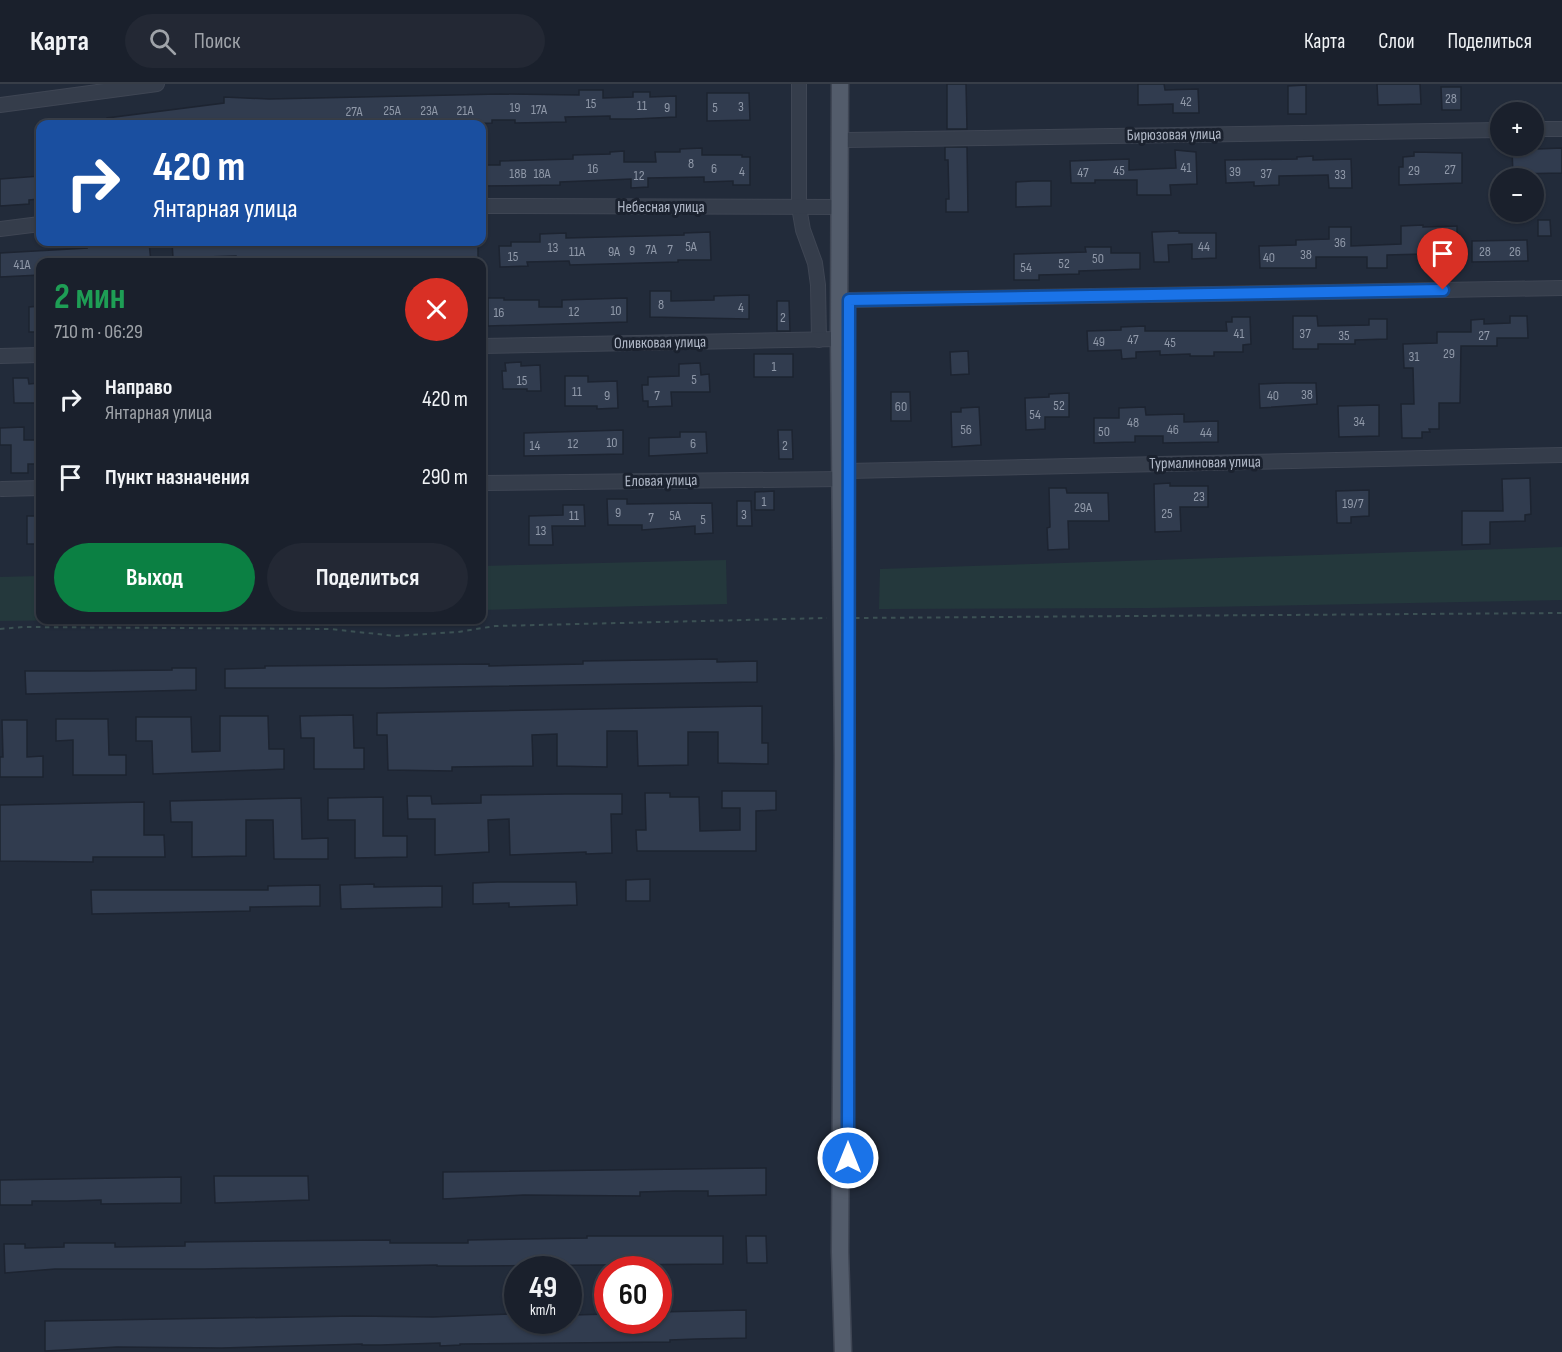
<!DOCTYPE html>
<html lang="ru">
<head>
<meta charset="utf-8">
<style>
  :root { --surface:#1a202c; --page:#232834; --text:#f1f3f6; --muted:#9fa3a9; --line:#383e48; --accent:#0b8043 }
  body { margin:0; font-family:"Sofia Sans Condensed",sans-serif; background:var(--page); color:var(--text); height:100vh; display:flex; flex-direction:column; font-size:22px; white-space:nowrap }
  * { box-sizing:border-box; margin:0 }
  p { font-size:20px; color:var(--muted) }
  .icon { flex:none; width:33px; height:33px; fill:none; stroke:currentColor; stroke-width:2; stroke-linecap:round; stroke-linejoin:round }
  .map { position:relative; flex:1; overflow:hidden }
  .drawer { position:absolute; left:36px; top:174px; width:450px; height:366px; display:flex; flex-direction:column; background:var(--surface); border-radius:12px; box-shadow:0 2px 4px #0004,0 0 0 2px var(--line) }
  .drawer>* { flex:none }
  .top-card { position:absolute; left:36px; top:36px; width:450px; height:126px; border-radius:12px; box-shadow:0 2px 4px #0004,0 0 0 2px var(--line); background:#1a4fa0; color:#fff; overflow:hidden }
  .fabs { position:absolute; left:1490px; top:18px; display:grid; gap:12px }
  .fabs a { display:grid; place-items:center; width:54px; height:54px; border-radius:50%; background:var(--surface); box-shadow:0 2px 4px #0004,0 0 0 2px var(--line); font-size:30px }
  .speed { position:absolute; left:504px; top:1172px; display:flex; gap:12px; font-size:30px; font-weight:700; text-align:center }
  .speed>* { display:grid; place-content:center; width:78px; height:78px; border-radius:50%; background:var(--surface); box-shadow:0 2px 4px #0004,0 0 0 2px var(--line); line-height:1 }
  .speed small { font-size:15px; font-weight:400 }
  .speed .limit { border:9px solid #d22; background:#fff; color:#111 }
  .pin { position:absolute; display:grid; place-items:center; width:51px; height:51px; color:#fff; margin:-62px -26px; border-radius:50% 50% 50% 0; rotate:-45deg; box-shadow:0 0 6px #0007 }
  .pin .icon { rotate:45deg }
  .me { position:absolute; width:66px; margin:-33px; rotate:0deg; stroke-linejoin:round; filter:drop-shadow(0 0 4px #0008) }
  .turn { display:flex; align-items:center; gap:21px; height:126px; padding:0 18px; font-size:27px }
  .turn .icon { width:78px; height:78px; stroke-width:2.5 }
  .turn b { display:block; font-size:42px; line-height:51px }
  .round { display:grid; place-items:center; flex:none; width:63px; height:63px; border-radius:32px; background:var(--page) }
  .overview { display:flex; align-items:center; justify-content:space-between; height:102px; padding:0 18px }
  h1 { font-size:36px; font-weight:700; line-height:45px; color:#1e9e55 }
  .cta { display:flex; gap:12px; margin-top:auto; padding:12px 18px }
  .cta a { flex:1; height:69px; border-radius:36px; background:var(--accent); color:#fff; font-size:24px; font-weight:700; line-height:69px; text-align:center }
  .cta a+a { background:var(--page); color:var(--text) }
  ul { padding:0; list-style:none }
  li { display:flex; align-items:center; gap:18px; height:78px; padding:0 18px }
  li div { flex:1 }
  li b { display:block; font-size:22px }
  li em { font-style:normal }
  header { display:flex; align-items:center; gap:36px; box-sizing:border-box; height:84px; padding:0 30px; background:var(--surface); border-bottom:2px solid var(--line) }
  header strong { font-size:28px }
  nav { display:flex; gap:33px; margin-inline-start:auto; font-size:21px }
  .search { width:420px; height:54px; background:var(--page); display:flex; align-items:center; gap:15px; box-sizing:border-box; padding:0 21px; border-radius:33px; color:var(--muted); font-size:22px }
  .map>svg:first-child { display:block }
</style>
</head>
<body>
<header>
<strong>Карта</strong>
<div class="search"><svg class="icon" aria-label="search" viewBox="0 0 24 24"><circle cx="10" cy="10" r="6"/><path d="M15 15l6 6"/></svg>Поиск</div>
<nav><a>Карта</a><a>Слои</a><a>Поделиться</a></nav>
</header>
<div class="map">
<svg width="1562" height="1268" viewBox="0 0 1562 1268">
  <rect width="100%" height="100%" fill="#222b3a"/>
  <g fill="#24383c">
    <path d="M1562 463V516L1150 524 879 525 880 485Z"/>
    <path d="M726 476 727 520 482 526V482Z"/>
    <path d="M40 492V536H81L0 537V493Z"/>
  </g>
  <g fill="#313c4f" stroke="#1d2431" stroke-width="1.5">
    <path d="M947 0H966L967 45H947Z"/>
    <path d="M1138 0H1164L1165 6 1198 5 1199 29H1173V20L1138 21Z"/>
    <path d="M1377 0H1420L1421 20 1378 21Z"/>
    <path d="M1306 1V30H1288V2Z"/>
    <path d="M1441 3H1461V26H1442Z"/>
    <path d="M579 6H603V14L633 13V8H650V13L676 12V33L634 35H610V32L565 33 566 38 515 39V36H492V39L439 40H107V34L224 19V13L269 15 500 10 579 11Z"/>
    <path d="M707 9H749L750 36 707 37Z"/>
    <path d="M945 63H967L968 128H946V115H949L948 76H945Z"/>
    <path d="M702 64V71H742V73H750V101H733V97L704 98V93L648 94V103L631 104V95L560 98V101L482 102V81H500V77L573 75V71L610 70V68L624 67V78H656L655 68H680V65Z"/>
    <path d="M1562 64V89L1513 90 1512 66Z"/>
    <path d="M1175 66 1196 68 1197 100 1170 101 1171 111H1137V96H1095V99H1071L1070 77 1129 75V86L1176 84Z"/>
    <path d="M1414 68 1462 69V99L1399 101V83H1403V73L1414 72Z"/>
    <path d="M1313 72V76L1351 75 1352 104H1329L1328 91 1279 92V101L1254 102V98L1226 99 1225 76 1297 75V73Z"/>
    <path d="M40 92V115L29 116V120L0 122V95Z"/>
    <path d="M1032 97H1051V122L1016 123V98Z"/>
    <path d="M1538 136H1550L1551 152H1538Z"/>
    <path d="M1423 141V143L1457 142V166L1424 167V170L1387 171V184H1367V173H1316V184H1260L1259 162 1296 161V156L1329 155V143H1351V162L1401 160V142Z"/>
    <path d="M1179 147V149H1216V174L1192 175V160L1168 161 1169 178H1154L1152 148Z"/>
    <path d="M710 148 711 176H678V178L570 181 569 177 527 178 528 182 500 183 499 162H511V158H540V150L566 149V154L684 151V149Z"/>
    <path d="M1527 156 1528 177 1472 178V157Z"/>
    <path d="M149 158 151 178H40V191L0 193V169L87 164 86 162Z"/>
    <path d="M172 158H478V178H236V172L173 174Z"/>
    <path d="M1085 163H1111V169H1140V185L1079 187V190L1039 191V196H1014V170L1086 168Z"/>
    <path d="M650 207H671V217L714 216V212L749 211V235L650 233Z"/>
    <path d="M488 214H504V216H539V223H562V216L627 214V238L488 242Z"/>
    <path d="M777 217H789L790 247H777Z"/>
    <path d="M40 222V248H29V223Z"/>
    <path d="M1293 232H1317L1318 242 1369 241V235H1387V255L1355 256V260H1318V265H1293Z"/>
    <path d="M1510 232H1527L1528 254H1497V262H1461L1460 319H1439V345H1429L1430 348H1422V354H1402L1401 320H1414L1413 284H1404L1403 260 1437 259V248H1471V236L1484 235V240L1510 239Z"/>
    <path d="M1232 233H1250L1251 260 1243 261V268H1214V272H1190V270L1160 271V267L1136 268V274L1122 275 1121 266 1088 267 1087 247 1121 246V243L1145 242V247H1227L1226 238H1232Z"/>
    <path d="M968 267 969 290 951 291 950 268Z"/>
    <rect x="754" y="270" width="39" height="23"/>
    <path d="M521 278V282L540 281 541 307H527V305H503L502 287H506L505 279Z"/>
    <path d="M700 279 701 291 709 290 710 308H671L672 322 648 323V317H643L642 301H648V293L679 292V280Z"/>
    <path d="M565 292H588V298L617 297 618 324 597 325V322H565Z"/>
    <path d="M13 294H28L29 300 40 299V319H14Z"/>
    <path d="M1286 299H1316L1317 320 1260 324 1259 300Z"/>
    <path d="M891 308H910L911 337H891Z"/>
    <path d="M1069 309V333H1045V345L1026 346 1025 314 1049 313V310Z"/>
    <path d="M1379 321V352L1339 353 1338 322Z"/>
    <path d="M979 323 981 361 952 363 951 328H961V324Z"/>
    <path d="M1145 323 1146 331 1184 330V338L1218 337V358L1163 359V352H1135V358L1094 359V334H1119V324Z"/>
    <path d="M24 343V356H40V380H28V389H11V361H0V344Z"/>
    <path d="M623 346V370L524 372V349Z"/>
    <path d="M778 346H792L793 375H779Z"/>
    <path d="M680 348H706L707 369 649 372V354L680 353Z"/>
    <path d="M1530 394 1531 430 1525 431V437L1490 438V460L1462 461V427H1503L1502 395Z"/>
    <path d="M1170 399V402H1208V423H1180L1181 447 1155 448 1154 400Z"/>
    <path d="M1049 404H1066L1067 409H1108L1109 437H1068L1069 465 1048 466 1047 444 1050 443Z"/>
    <path d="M1369 406V432L1351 433V439H1337L1336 407Z"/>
    <path d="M774 407V426H755V408Z"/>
    <path d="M607 415H627V420L712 419 713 449 695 450V442L642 446V441H608Z"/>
    <path d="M737 417H751L752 442H737Z"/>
    <path d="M563 421H584L585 442H552L553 461H529V432L563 431Z"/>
    <rect x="27" y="432" width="13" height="28"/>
    <path d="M717 575V578L757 577V598L384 604H225V585L265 584V582L489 580V582L583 580V577Z"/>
    <path d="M172 584H196V606L26 610 25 587H89L172 586Z"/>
    <path d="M762 622V659H768V680L718 679V648H688V681L638 682 637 647H607V683L557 682V650L532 651 533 682 452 683V687L388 686 387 651H377V629Z"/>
    <path d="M353 631 354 664H364V685H314V654H301L300 632Z"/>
    <path d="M220 632H268L269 665H284V685L153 690 152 657H136V633H191L192 668 220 667Z"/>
    <path d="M56 635H108L109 671H126V691H73V656L56 657Z"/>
    <path d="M2 636H27V673L43 672V693H0V673H3Z"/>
    <path d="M722 707H776V726L756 727V767H637L636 746H646L645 709H670V713H699L700 747 740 746V724H722Z"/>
    <path d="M565 710H622V730H611L612 769 586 770V768L510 771 509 735 488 736 489 768 435 771V735H408L407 712H431L432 720 481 719V711Z"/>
    <path d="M383 713V752H407V773L355 774V736H328V714Z"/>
    <path d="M301 714 302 755 328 754V775H274L273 736H246V772L192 773V738H171L170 717Z"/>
    <path d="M144 718V751H164L165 773H93V778L0 777V721Z"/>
    <path d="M650 795V817H626V796Z"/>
    <path d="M497 798H576L577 821 509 823V819L473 820V799Z"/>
    <path d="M374 800V803L442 802V823L341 825 340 801Z"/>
    <path d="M320 801V822L250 823V827L92 830 91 806H268V802Z"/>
    <path d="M766 1084V1111L708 1112V1107H675L640 1108V1112L524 1111 443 1115V1088Z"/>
    <path d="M214 1092H308L309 1116 215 1119Z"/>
    <path d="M181 1093V1119L101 1120V1116L68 1117H32V1121H0V1096Z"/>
    <path d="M587 1152H723V1180L468 1182H437V1181L205 1185H55L5 1189 4 1160H25V1164L64 1163V1159H115V1163L185 1162V1158L273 1157 390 1156V1159H468V1156L587 1154Z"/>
    <path d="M746 1152H766L767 1179H747Z"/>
    <path d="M746 1226V1254L696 1255 670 1256V1258L460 1260V1261L440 1262V1259L381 1261H362V1260L222 1264 117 1263 45 1267V1237L355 1232 433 1233 512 1230V1236H573V1231L608 1230V1236H658V1228Z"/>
  </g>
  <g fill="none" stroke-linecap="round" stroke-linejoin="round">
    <g stroke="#3f4654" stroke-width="16">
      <g id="minor">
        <path d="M799 0V123L803 146 815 179 818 201 819 256"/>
        <path d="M0 21 157 0"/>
        <path d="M1533 45H1562"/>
        <path d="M847 56 1500 46"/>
        <path d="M482 122 840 123"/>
        <path d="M0 145 40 140"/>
        <path d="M849 216 1562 204"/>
        <path d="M482 262 839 255"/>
        <path d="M0 272 40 271"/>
        <path d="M848 387 1562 371"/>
        <path d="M482 399 841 395"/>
        <path d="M2 405 40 404"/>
      </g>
    </g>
    <g stroke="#3f4654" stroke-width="19">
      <path id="major" d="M840 0 839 255 843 673 840 1168 843 1268"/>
    </g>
    <g stroke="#3c5154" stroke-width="2" stroke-dasharray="4.5 4.5" stroke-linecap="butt">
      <path d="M855 534 1562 529"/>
      <path d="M0 545 23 543 331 545 395 552 458 548 495 542 827 534"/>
    </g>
    <use href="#minor" stroke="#353d4b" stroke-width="14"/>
    <use href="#major" stroke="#535c6b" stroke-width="16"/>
  </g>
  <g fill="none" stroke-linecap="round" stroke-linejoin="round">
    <g stroke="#114b97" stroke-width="15">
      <path id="route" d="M848 1074 849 216 1443 206"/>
    </g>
    <use href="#route" stroke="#1a73e8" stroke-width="10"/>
  </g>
  <g text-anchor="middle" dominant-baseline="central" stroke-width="6" stroke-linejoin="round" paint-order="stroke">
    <g font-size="14" fill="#8f98a8">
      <text x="1451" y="14">28</text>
      <text x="1186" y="17">42</text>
      <text x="591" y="19">15</text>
      <text x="642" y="21">11</text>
      <text x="741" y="22">3</text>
      <text x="515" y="23">19</text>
      <text x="667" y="23">9</text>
      <text x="715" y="23">5</text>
      <text x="539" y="25">17А</text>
      <text x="392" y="26">25А</text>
      <text x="429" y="26">23А</text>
      <text x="465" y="26">21А</text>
      <text x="354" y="27">27А</text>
      <text x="691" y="79">8</text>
      <text x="1186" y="83">41</text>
      <text x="593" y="84">16</text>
      <text x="714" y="84">6</text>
      <text x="1450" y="85">27</text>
      <text x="1119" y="86">45</text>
      <text x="1414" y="86">29</text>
      <text x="742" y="87">4</text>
      <text x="1235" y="87">39</text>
      <text x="1083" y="88">47</text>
      <text x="518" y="89">18В</text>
      <text x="542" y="89">18А</text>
      <text x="1266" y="89">37</text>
      <text x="1340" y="90">33</text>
      <text x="639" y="91">12</text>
      <text x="1340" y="158">36</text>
      <text x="691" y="162">5А</text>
      <text x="1204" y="162">44</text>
      <text x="553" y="163">13</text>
      <text x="651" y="165">7А</text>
      <text x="670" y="165">7</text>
      <text x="632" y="166">9</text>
      <text x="577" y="167">11А</text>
      <text x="614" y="167">9А</text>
      <text x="1485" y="167">28</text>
      <text x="1515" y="167">26</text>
      <text x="1306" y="170">38</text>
      <text x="513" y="172">15</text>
      <text x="1269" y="173">40</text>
      <text x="1098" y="174">50</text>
      <text x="1064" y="179">52</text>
      <text x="22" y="180">41А</text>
      <text x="1026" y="183">54</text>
      <text x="661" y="220">8</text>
      <text x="741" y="223">4</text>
      <text x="616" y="226">10</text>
      <text x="574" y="227">12</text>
      <text x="499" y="228">16</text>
      <text x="783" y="233">2</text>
      <text x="1239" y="249">41</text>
      <text x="1305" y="249">37</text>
      <text x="1344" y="251">35</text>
      <text x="1484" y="251">27</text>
      <text x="1133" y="255">47</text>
      <text x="1099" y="257">49</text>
      <text x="1170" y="258">45</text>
      <text x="1449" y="269">29</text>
      <text x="1414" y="272">31</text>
      <text x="774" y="282">1</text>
      <text x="694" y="295">5</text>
      <text x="522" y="296">15</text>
      <text x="577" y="307">11</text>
      <text x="1307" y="310">38</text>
      <text x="607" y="311">9</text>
      <text x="657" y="311">7</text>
      <text x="1273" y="311">40</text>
      <text x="1059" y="321">52</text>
      <text x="901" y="322">60</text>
      <text x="1035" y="330">54</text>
      <text x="1359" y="337">34</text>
      <text x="1133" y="338">48</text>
      <text x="966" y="345">56</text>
      <text x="1173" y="345">46</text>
      <text x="1104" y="347">50</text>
      <text x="1206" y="348">44</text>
      <text x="612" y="358">10</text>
      <text x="573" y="359">12</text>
      <text x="693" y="359">6</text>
      <text x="535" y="361">14</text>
      <text x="785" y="361">2</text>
      <text x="1199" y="412">23</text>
      <text x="764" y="417">1</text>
      <text x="1353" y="419">19/7</text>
      <text x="1083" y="423">29А</text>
      <text x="618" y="428">9</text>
      <text x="1167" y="429">25</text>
      <text x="744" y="430">3</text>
      <text x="574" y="431">11</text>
      <text x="675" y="431">5А</text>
      <text x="651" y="433">7</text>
      <text x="703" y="435">5</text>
      <text x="541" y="446">13</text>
    </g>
    <g font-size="16" fill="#b0b8c7" stroke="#1b222f">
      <text transform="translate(1174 51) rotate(-1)">Бирюзовая улица</text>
      <text x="661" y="123">Небесная улица</text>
      <text transform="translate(660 259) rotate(-1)">Оливковая улица</text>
      <text transform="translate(1205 379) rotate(-1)">Турмалиновая улица</text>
      <text transform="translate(661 397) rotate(-1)">Еловая улица</text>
    </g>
  </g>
</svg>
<div class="fabs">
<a>+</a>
<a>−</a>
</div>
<div class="speed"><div>49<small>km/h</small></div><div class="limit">60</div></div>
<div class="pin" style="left:1443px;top:206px;background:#d93025"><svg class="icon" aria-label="arrive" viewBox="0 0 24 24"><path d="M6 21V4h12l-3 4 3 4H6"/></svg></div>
<svg class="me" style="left:848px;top:1074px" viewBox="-20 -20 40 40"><circle r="17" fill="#1a73e8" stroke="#fff" stroke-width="3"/><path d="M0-11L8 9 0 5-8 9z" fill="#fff"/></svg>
<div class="top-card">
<div class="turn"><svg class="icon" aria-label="right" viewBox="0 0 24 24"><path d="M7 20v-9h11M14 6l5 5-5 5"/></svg><div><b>420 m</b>Янтарная улица</div></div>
</div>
<section class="drawer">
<div class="overview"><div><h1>2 мин</h1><p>710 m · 06:29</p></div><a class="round" style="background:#d93025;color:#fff"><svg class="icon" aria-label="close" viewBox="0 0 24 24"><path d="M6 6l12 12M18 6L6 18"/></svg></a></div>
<ul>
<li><svg class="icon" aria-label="right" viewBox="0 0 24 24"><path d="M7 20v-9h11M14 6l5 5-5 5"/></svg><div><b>Направо</b><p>Янтарная улица</p></div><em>420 m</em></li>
<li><svg class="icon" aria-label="arrive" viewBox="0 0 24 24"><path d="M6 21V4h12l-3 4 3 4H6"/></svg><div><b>Пункт назначения</b></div><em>290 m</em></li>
</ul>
<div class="cta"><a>Выход</a><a>Поделиться</a></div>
</section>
</div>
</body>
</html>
